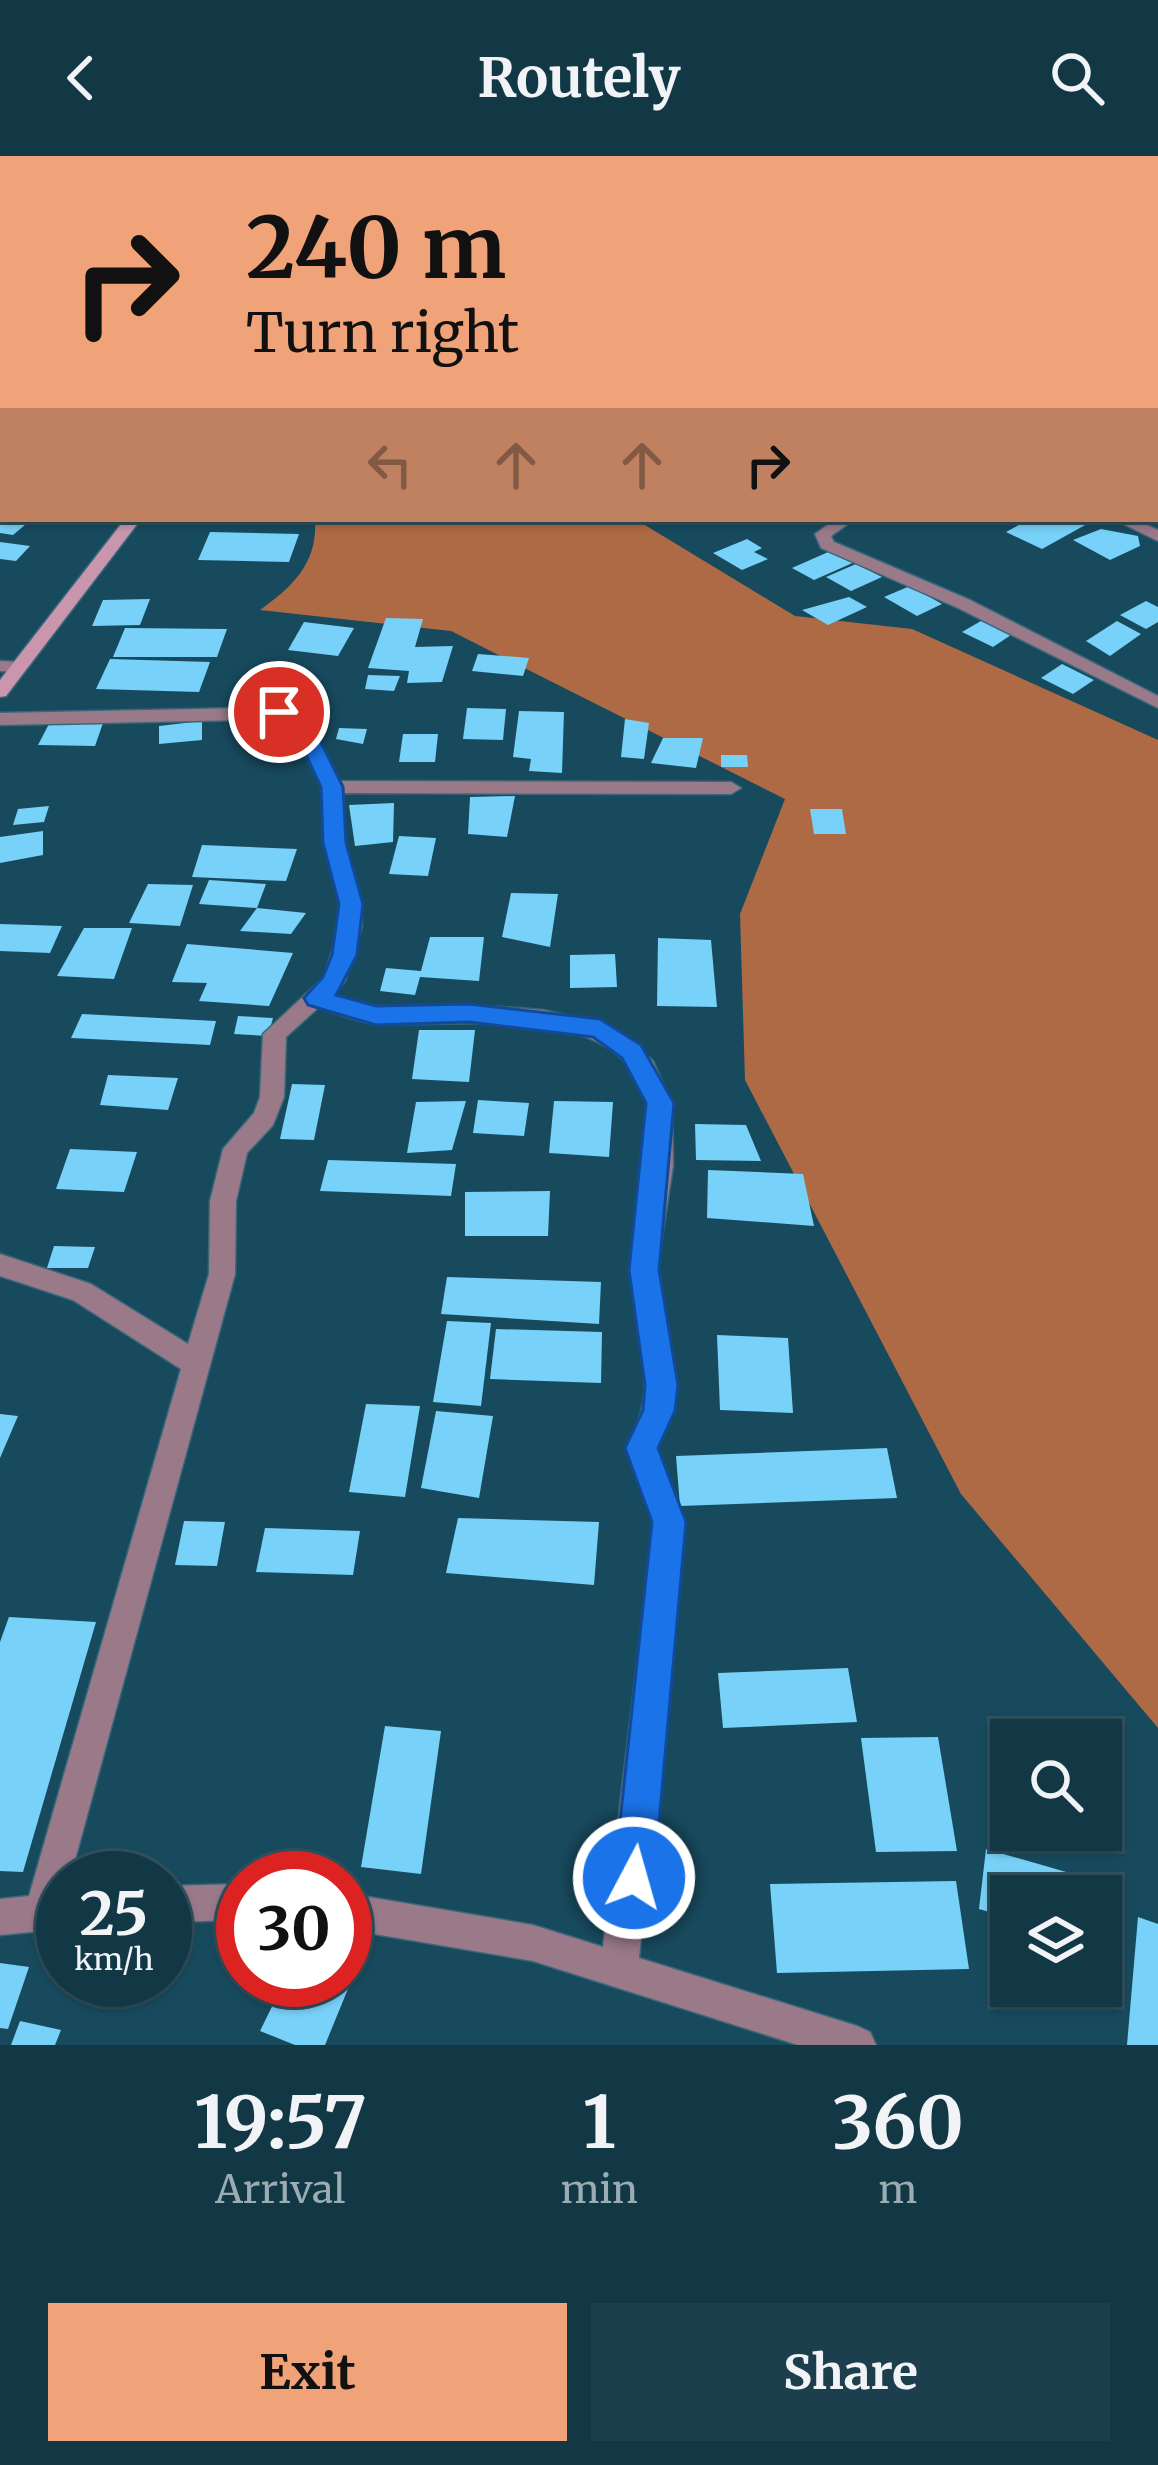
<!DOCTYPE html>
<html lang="en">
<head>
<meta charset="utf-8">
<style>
  :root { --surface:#123846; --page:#1b3f4d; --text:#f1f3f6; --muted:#9cacb3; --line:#31525f; --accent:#f0a279 }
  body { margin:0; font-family:Merriweather,serif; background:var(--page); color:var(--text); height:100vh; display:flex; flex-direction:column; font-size:45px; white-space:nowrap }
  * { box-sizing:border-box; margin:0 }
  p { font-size:39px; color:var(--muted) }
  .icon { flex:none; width:66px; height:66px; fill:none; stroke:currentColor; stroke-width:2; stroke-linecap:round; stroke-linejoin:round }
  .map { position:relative; height:1889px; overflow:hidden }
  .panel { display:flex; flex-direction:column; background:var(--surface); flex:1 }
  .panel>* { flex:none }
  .guide { position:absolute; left:0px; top:0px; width:1158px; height:366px; box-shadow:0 3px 9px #0004,0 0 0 3px var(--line); background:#f0a279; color:#111; overflow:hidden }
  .buttons { position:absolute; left:990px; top:1563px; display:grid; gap:24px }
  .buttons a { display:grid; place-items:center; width:132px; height:132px; border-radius:0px; background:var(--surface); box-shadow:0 3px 9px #0004,0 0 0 3px var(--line); font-size:60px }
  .speed { position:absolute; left:36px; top:1695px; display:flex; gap:24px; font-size:60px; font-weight:700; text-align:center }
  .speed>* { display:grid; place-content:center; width:156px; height:156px; border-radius:50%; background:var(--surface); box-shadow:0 3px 9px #0004,0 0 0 3px var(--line); line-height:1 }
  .speed small { font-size:30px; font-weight:400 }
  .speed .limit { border:18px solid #d22; background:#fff; color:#111 }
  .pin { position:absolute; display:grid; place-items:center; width:102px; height:102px; color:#fff; margin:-51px; border:6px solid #fff; border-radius:50%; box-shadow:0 3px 12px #0007 }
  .me { position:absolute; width:132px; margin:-66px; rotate:6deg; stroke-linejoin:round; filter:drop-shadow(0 0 9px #0008) }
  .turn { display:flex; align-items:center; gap:42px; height:252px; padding:0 48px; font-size:54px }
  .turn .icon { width:156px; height:156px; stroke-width:2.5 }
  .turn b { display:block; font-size:84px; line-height:102px }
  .lanes { display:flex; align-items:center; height:114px; padding:0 48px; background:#0003; justify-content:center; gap:60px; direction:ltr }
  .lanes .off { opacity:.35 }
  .eta { display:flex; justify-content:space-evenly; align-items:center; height:204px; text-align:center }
  .eta b { font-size:72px; font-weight:700; line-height:84px }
  .action { display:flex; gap:24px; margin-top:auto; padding:24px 48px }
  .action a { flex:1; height:138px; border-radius:0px; background:var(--accent); color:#111; font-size:48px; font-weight:700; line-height:138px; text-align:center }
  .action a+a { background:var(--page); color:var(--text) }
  header { display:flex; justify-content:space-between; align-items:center; height:156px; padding:0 48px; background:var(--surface); font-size:54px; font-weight:700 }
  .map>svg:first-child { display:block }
</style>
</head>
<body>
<header><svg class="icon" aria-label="back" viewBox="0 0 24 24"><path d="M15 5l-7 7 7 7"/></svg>Routely<svg class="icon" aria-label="search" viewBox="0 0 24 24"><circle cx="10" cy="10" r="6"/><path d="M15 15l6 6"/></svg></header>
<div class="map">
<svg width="1158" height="1889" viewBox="0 0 1158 1889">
  <rect width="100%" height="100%" fill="#184a5e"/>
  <path fill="#ae6a45" d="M315 363H635L795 460 912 473 1158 584V1572L961 1338 745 924 740 758 785 643 451 475 260 454C294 430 318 406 315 363Z"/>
  <g fill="#78d1f8">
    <path d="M0 363H32L13 379 0 377Z"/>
    <path d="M1030 363H1076L1087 368 1042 393 1006 376Z"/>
    <path d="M1101 373 1138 380 1140 390 1110 404 1073 384Z"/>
    <path d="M210 376 299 378 289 406 198 404Z"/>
    <path d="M747 383 762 392 754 396 768 403 742 414 713 397Z"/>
    <path d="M0 386 30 390 16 405 0 403Z"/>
    <path d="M835 393 857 405 814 424 792 412Z"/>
    <path d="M856 408 882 421 851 435 826 421Z"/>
    <path d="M910 430 942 448 917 460 884 441Z"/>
    <path d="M849 441 867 451 828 469 802 454Z"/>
    <path d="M150 443 140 469 92 470 103 444Z"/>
    <path d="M1146 445 1158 451V466L1146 473 1120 459Z"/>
    <path d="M386 462 423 463 415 491 453 490 442 526 407 527 409 515 368 512Z"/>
    <path d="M981 465 1011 479 993 491 962 476Z"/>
    <path d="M1117 465 1141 478 1110 500 1086 485Z"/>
    <path d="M304 466 354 472 338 500 288 494Z"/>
    <path d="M125 472 227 473 217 501H113Z"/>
    <path d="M478 498 529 502 523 520 472 515Z"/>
    <path d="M110 503 210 506 199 536 96 533Z"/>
    <path d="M1062 508 1094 524 1073 538 1041 522Z"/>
    <path d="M368 519 400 520 394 535 365 533Z"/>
    <path d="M467 552 506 553 503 584 463 583Z"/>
    <path d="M519 555 564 556 562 617 529 615 531 603 513 601Z"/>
    <path d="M625 563 649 567 644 603 621 601Z"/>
    <path d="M202 565V584L159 588V570Z"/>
    <path d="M103 567 95 590 38 589 49 568Z"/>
    <path d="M339 572 367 573 363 588 336 583Z"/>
    <path d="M403 578H438L435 606H399Z"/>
    <path d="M663 582H703L696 612 651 607Z"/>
    <path d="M721 599H747L748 611H721Z"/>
    <path d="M515 640 507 681 468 678 470 641Z"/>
    <path d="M394 647 393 686 355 690 349 649Z"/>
    <path d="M49 650 44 666 13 669 18 653Z"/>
    <path d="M810 653H842L846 678H814Z"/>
    <path d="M43 675V699L0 707V681Z"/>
    <path d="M399 680 436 682 428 720 389 718Z"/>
    <path d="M202 689 297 693 286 725 192 721Z"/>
    <path d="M209 724 266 728 257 752 199 748Z"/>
    <path d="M148 728 193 729 180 770 129 767Z"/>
    <path d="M511 737 558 738 550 791 502 781Z"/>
    <path d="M257 752 306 757 291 778 240 775Z"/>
    <path d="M0 768 62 770 50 797 0 795Z"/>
    <path d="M84 772H132L114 823 57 820Z"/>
    <path d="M430 781H484L479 825 420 821 415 839 380 835 386 812 421 815Z"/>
    <path d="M658 782 711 784 717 851 657 850Z"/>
    <path d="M187 788 293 797 269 850 199 845 207 827 172 826Z"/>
    <path d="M615 798 617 831 570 832V799Z"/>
    <path d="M82 858 216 865 210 889 71 882Z"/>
    <path d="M238 860 273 862 268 880 234 878Z"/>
    <path d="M419 874H475L469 926 412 923Z"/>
    <path d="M108 919 178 922 168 954 100 949Z"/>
    <path d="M292 928 325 929 314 984 280 983Z"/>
    <path d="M478 944 529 947 524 980 473 977Z"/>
    <path d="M466 945 452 994 407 997 416 946Z"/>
    <path d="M554 945 613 946 609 1001 549 997Z"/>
    <path d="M695 968 746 969 761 1005 696 1004Z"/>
    <path d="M70 993 137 996 124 1036 56 1033Z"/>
    <path d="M328 1004 456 1008 451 1040 320 1035Z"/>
    <path d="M708 1014 803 1018 814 1070 707 1062Z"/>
    <path d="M550 1035 548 1080H465V1036Z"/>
    <path d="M54 1090 95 1091 88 1112H47Z"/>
    <path d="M447 1121 601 1126 599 1168 441 1158Z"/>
    <path d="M447 1165 491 1167 481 1250 433 1246Z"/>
    <path d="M496 1173 602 1176 601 1227 490 1223Z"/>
    <path d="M717 1179 788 1182 793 1257 720 1254Z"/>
    <path d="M366 1248 420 1250 405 1341 349 1336Z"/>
    <path d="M436 1255 493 1260 479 1342 421 1332Z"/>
    <path d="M0 1258 18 1260 0 1302Z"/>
    <path d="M887 1292 897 1342 680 1350 676 1300Z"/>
    <path d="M458 1362 599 1366 594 1429 446 1417Z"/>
    <path d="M184 1365 225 1366 217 1410 175 1409Z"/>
    <path d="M265 1372 360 1375 353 1419 256 1416Z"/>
    <path d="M9 1461 96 1466 23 1716 0 1715V1486Z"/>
    <path d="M848 1512 857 1566 723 1572 718 1517Z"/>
    <path d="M385 1570 441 1575 421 1718 361 1711Z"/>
    <path d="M938 1581 957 1695 876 1696 861 1582Z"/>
    <path d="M986 1693 1080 1720 1079 1740H1011V1762L979 1753Z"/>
    <path d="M956 1725 969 1813 777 1817 770 1728Z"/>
    <path d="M1138 1761 1158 1768V1889H1127Z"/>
    <path d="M345 1805 357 1811 325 1889H295L260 1875 285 1824H345Z"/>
    <path d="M0 1807 29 1811 8 1873 0 1872Z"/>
    <path d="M20 1865 61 1874 55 1889H11Z"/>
  </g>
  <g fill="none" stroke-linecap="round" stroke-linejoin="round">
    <g stroke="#39677a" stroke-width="3">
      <g id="street">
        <path d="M235 0H279L284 3H240Z"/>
        <path d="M619 0H629L630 3H620Z"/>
        <path d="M786 0H796L798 3H788Z"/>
        <path d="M874 0H884L886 3H876Z"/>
        <path d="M962 0H972L974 3H964Z"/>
        <path d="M1071 0H1081L1083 3H1073Z"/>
        <rect x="1155" y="38" width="3" height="6"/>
        <rect x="0" y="57" width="3" height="6"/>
        <rect x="1155" y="71" width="3" height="6"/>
        <rect x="1155" y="105" width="3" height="8"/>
        <rect x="1155" y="177" width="3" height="8"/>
        <path d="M1155 220 1158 221V229L1155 228Z"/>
        <rect x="0" y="223" width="3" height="8"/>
        <path d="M0 343 3 344V354L0 353Z"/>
        <path d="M836 363H855L831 380 834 386 970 444 1158 540V552L958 452 821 392 815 378Z"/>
        <path d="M1113 363H1134L1158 374V385Z"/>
        <path d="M0 505 19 506 28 511 19 516 0 515Z"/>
        <path d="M293 551 302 557 339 625 731 626 741 632 731 638 342 637 344 687 358 731 362 770 345 825 333 839 370 850 499 851 543 854 592 865 627 881 653 905 672 948 673 1010 657 1113 672 1244 656 1291 684 1367 639 1802 857 1870 870 1876 876 1889H798L533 1805 345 1773V1737L533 1769 603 1791 654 1367 626 1291C633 1277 640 1264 643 1248 652 1199 625 1148 633 1094 640 1048 659 995 648 949 621 837 454 875 372 867 354 865 336 857 319 851L286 881 284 941 273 969 247 997 236 1045 235 1118 70 1722H63V1773L0 1779V1743L29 1740 181 1213 73 1144 0 1120V1098L91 1128 188 1188 209 1118 210 1045 223 993 254 957 260 941 263 878 324 821 340 770 338 731 324 687 322 631 287 563 0 569V557Z"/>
        <path d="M243 1728V1764L165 1766V1730Z"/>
      </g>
    </g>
    <g stroke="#39677a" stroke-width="3">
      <g id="secondary">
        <rect x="309" y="0" width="10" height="3"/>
        <path d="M125 363H141L6 540 0 541V524Z"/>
      </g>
    </g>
    <use href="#street" fill="#9a7988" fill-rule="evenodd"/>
    <use href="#secondary" fill="#c996ae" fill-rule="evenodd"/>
  </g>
  <path fill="#1a73e8" stroke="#114b97" stroke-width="3" d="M279 549 306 556 343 631 346 687 363 748 357 799 336 839 376 850 469 848 600 863 641 889 674 947 659 1114 678 1229 675 1255 658 1292 686 1366 654 1722 648 1736 634 1742 619 1736 614 1722 652 1366 625 1292 643 1254 645 1229 629 1114 646 947 622 902 593 881 469 866 376 869 308 849 304 842 323 821 332 799 339 748 323 687 321 631 290 565 268 556Z"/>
</svg>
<div class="buttons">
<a><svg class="icon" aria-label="search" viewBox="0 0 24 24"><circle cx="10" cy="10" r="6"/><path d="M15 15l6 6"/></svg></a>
<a><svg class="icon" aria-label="layers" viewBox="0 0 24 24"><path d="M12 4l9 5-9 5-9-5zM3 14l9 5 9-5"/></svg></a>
</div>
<div class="speed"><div>25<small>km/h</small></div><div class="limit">30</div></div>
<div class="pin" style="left:279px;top:556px;background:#d93025"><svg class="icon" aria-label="arrive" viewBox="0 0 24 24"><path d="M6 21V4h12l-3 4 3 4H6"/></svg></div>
<svg class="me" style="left:634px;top:1722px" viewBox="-20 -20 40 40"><circle r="17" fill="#1a73e8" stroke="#fff" stroke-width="3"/><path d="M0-11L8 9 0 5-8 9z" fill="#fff"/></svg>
<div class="guide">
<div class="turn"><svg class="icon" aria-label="right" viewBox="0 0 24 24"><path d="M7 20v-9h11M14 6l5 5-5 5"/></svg><div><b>240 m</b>Turn right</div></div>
<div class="lanes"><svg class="icon off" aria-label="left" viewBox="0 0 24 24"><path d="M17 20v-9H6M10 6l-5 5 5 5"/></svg><svg class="icon off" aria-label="ahead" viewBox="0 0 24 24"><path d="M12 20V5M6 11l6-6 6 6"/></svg><svg class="icon off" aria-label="ahead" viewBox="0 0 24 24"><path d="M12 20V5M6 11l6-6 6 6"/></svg><svg class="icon" aria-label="right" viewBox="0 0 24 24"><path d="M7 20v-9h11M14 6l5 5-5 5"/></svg></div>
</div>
</div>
<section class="panel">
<div class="eta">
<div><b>19:57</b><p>Arrival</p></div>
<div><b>1</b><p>min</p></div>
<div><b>360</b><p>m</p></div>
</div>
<div class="action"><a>Exit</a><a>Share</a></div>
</section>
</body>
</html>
